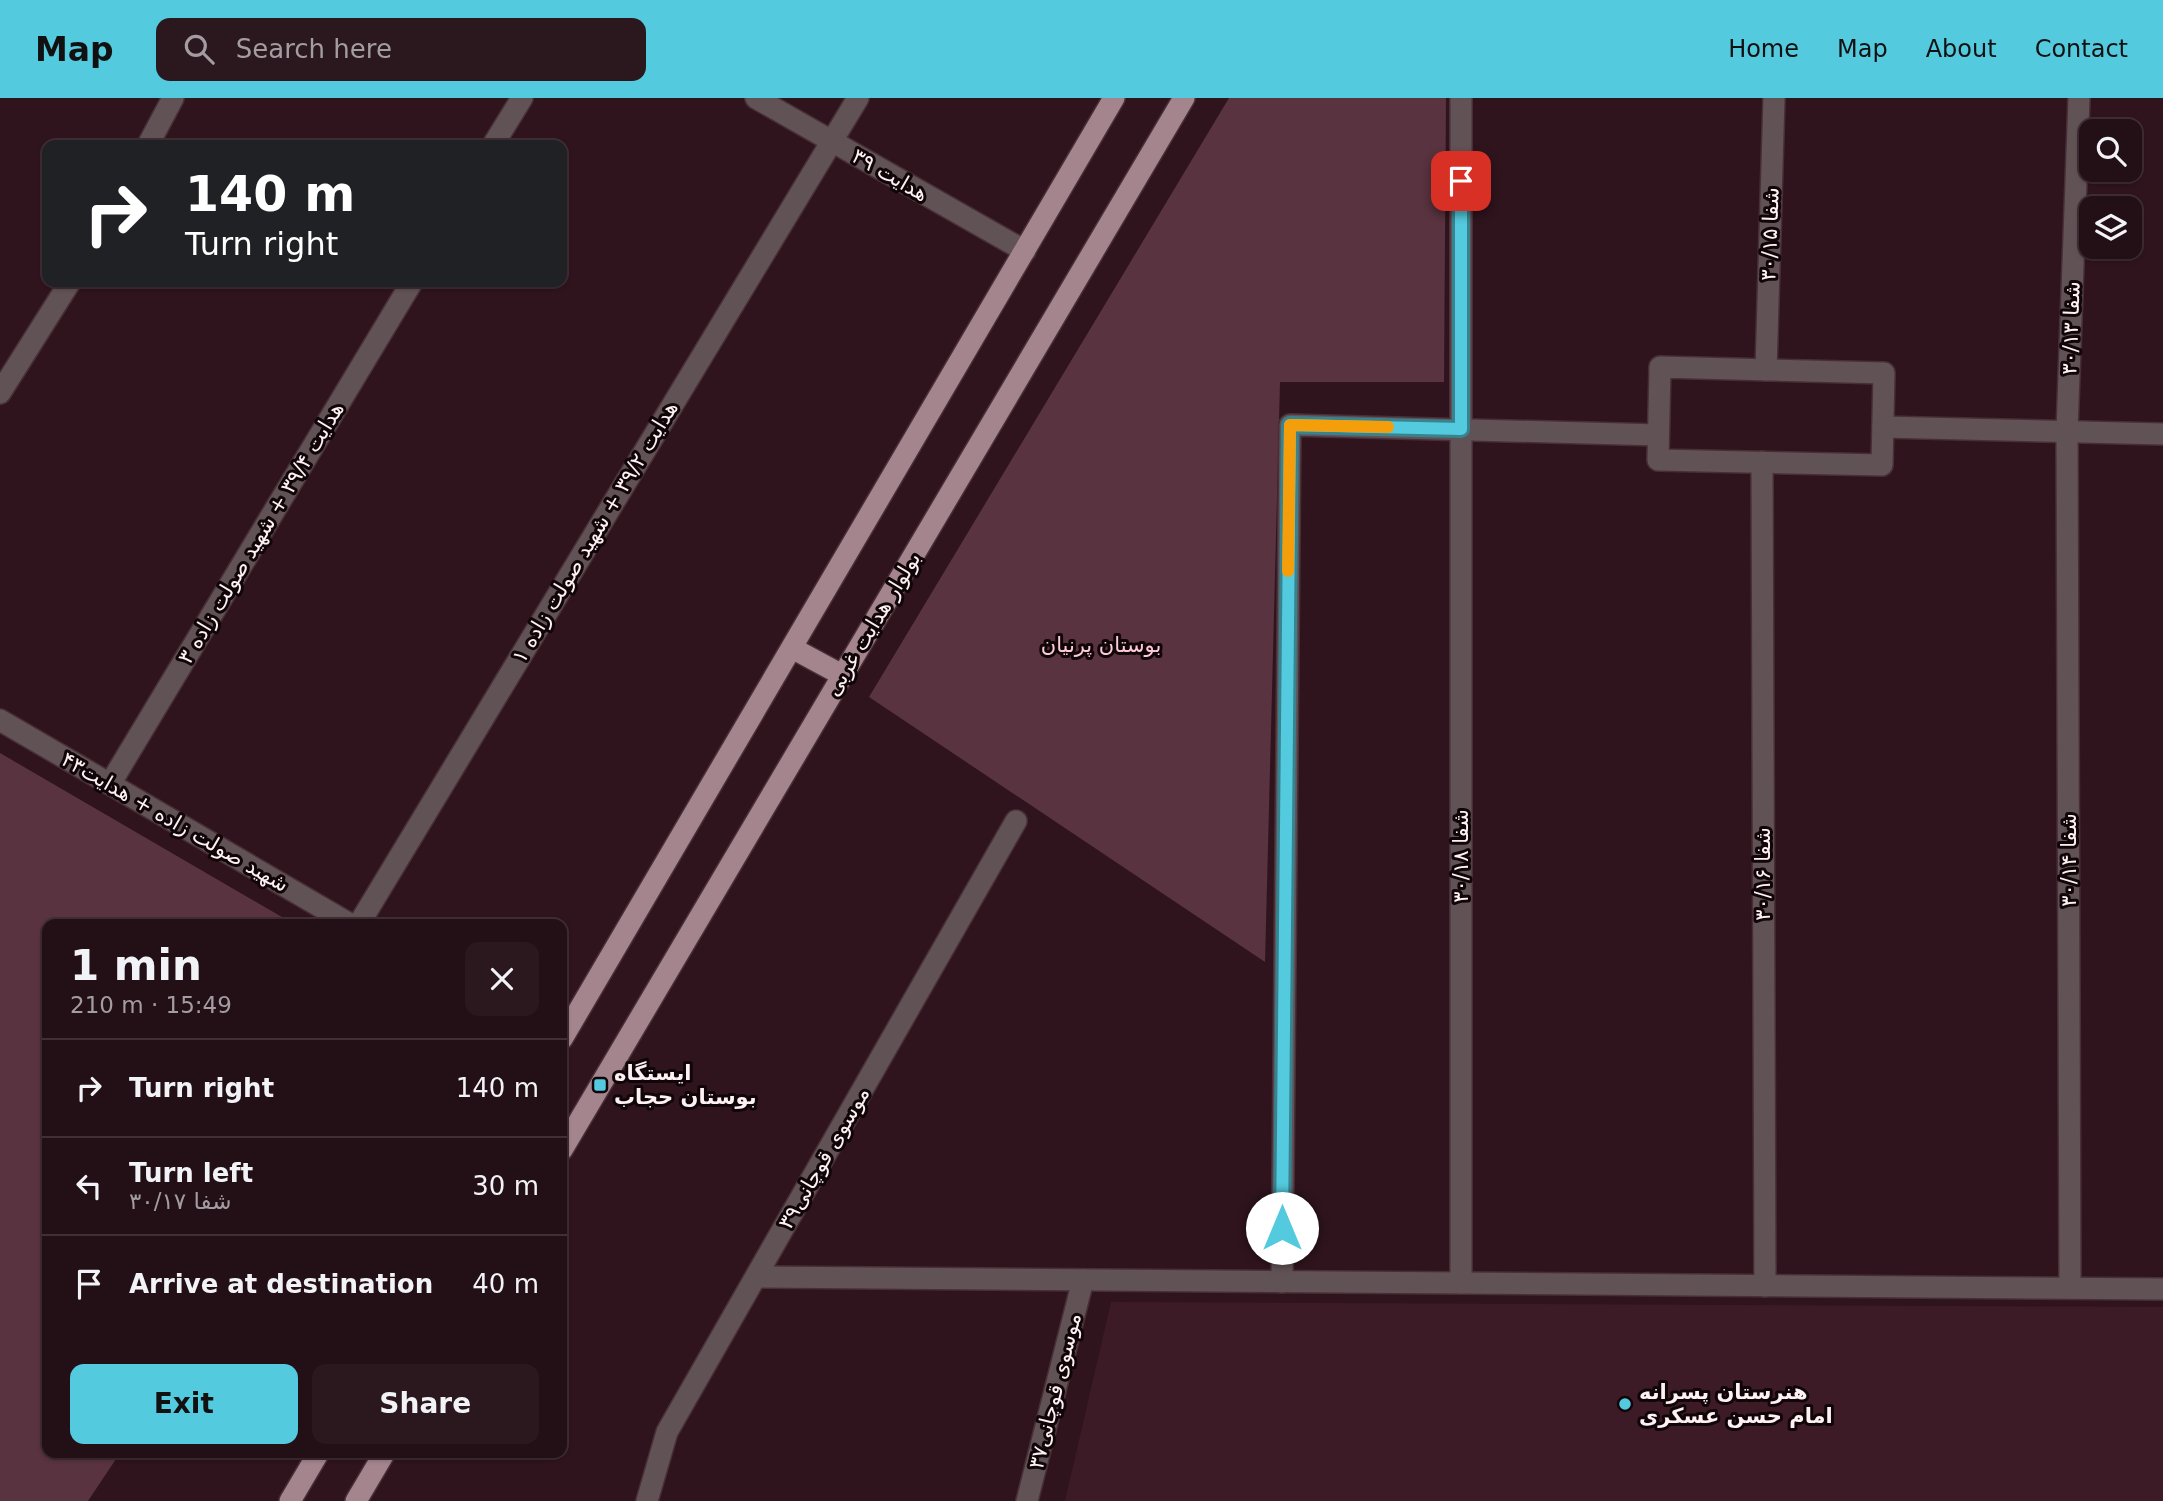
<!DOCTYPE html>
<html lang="en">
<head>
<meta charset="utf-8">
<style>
  :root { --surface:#230f16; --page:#2b181f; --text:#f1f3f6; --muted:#a39ca1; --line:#402f35; --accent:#54cade }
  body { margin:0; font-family:"DejaVu Sans",Vazirmatn,sans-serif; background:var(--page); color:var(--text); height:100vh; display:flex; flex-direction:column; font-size:26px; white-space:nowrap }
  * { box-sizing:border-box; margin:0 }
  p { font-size:23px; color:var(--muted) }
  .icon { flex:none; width:38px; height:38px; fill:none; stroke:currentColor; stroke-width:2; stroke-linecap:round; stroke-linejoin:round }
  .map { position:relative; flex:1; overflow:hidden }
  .sheet { position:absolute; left:42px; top:821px; width:525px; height:539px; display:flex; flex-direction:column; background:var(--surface); border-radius:14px; box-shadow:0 2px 5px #0004,0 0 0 2px var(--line) }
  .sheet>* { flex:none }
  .hud { position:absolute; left:42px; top:42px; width:525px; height:147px; border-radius:14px; box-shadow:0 2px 5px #0004,0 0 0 2px var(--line); background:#202124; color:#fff; overflow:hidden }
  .buttons { position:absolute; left:2079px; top:21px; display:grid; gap:14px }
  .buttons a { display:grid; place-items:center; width:63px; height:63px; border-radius:14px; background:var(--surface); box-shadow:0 2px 5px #0004,0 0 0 2px var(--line); font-size:35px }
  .pin { position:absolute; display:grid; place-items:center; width:60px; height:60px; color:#fff; margin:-30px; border-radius:14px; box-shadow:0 4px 10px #0006 }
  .me { position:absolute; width:77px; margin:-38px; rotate:0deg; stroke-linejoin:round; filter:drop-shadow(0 0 5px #0008) }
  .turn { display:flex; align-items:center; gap:24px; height:147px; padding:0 28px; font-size:32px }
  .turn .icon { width:91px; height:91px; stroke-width:2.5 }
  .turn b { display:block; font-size:49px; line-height:60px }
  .round { display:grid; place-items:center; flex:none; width:74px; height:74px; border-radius:14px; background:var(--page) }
  .summary { display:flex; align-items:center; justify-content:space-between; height:119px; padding:0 28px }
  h1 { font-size:42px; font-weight:700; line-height:52px }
  .cta { display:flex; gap:14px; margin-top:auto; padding:14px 28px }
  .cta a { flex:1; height:80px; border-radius:14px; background:var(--accent); color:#111; font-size:28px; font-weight:700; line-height:80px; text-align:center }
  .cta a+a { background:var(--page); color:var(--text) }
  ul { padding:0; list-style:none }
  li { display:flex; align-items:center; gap:21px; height:98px; padding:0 28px; border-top:2px solid var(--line) }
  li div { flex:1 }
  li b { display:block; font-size:26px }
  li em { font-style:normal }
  header { display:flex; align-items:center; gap:42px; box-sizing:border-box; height:98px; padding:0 35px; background:var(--accent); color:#111 }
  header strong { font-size:33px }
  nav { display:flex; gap:38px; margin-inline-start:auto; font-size:24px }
  .search { width:490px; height:63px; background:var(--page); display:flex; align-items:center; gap:18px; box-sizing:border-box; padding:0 24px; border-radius:14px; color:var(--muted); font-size:26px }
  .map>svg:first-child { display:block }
</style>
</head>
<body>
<header>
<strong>Map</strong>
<div class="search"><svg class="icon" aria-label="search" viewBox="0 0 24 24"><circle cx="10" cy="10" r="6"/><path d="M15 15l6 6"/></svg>Search here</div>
<nav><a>Home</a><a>Map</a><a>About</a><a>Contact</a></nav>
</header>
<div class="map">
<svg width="2163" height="1403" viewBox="0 0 2163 1403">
  <rect width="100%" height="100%" fill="#2f141d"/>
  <path fill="#3d1b26" d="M1111 1204 2163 1209V1403H1065Z"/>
  <g fill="#59333f">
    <path d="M1229 0H1446L1444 284H1280L1265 864 869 599Z"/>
    <path d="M0 655 294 826H47V1354L120 1355 88 1403H0Z"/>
  </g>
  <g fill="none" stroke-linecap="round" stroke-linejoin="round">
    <g stroke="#482f37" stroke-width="24">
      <g id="minor">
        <path d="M756 0 1025 153"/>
        <path d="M148 47 173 0"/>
        <path d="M493 47 522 0"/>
        <path d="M1660 269 1884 275 1882 367 1658 362Z"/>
        <path d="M1766 272 1774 0"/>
        <path d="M0 295 70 184"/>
        <path d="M1883 329 2163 336"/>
        <path d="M1762 364 1765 1188"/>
        <path d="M0 622 350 826"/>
        <path d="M110 686 412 184"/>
        <path d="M359 826 858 0"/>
        <path d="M756 1179 2163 1191"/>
        <path d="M1282 1184 1290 327 1658 337"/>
        <path d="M1461 1185V0"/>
        <path d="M2070 1190 2067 333 2079 0"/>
        <path d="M647 1403 667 1334 1016 723"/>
        <path d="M1027 1403 1083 1182"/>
      </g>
    </g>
    <g stroke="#482f37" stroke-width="24">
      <g id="major">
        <path d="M792 550 842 577"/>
        <path d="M562 941 1114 0"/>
        <path d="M562 1052 1184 0"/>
        <path d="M290 1403 319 1354"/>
        <path d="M356 1403 385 1354"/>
      </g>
    </g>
    <use href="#minor" stroke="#615256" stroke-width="21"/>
    <use href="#major" stroke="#a4858d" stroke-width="21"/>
  </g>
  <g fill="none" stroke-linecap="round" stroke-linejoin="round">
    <g stroke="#378390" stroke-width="18">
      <path id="route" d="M1282 1130 1290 327 1461 331V83"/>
    </g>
    <use href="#route" stroke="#54cade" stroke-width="12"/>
    <path stroke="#f59e0b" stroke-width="12" d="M1288 473 1290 327 1388 329"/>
  </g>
  <g fill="#54cade" stroke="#100508" stroke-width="2.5">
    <rect x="593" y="980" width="14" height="14" rx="3.5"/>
    <circle cx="1625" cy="1306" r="7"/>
  </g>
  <g text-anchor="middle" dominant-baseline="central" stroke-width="6" stroke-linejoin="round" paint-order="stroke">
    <g font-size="21" fill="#fef1f4" stroke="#100508">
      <text transform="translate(890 77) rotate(30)">هدایت ۳۹</text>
      <text transform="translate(1770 136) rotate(-88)">شفا ۳۰/۱۵</text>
      <text transform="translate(2071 230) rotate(-88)">شفا ۳۰/۱۳</text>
      <text transform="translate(595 434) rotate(-59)">هدایت ۳۹/۲ + شهید صولت زاده ۱</text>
      <text transform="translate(261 435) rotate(-59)">هدایت ۳۹/۴ + شهید صولت زاده ۳</text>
      <text transform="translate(873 526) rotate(-59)">بولوار هدایت غربی</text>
      <text transform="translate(175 724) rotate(30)">شهید صولت زاده + هدایت۴۳</text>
      <text transform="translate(1461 758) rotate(-90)">شفا ۳۰/۱۸</text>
      <text transform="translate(2069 762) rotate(-90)">شفا ۳۰/۱۴</text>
      <text transform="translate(1763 776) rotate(-90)">شفا ۳۰/۱۶</text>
      <text transform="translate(824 1060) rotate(-60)">موسوی قوچانی۳۹</text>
      <text transform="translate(1055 1293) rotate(-76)">موسوی قوچانی۳۷</text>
    </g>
    <g font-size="21" fill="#fcc9d7" stroke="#100508">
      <text x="1101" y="547">بوستان پرنیان</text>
    </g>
    <g font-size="21" font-weight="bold" fill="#fef1f4" stroke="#100508" text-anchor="start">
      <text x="614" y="975">ایستگاه<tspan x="614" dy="24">بوستان حجاب</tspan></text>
      <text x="1639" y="1294">هنرستان پسرانه<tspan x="1639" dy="24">امام حسن عسکری</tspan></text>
    </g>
  </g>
</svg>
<div class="buttons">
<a><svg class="icon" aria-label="search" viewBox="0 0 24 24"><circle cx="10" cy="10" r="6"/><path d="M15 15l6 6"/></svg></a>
<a><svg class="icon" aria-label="layers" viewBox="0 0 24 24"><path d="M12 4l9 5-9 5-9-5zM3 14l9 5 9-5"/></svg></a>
</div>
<div class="pin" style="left:1461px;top:83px;background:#d93025"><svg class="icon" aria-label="arrive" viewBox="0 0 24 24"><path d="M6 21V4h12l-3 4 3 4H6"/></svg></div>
<svg class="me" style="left:1282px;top:1130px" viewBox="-20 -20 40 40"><circle r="19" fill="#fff"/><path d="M0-13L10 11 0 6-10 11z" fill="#54cade"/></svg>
<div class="hud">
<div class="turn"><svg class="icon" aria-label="right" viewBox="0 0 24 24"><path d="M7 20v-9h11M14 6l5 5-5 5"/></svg><div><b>140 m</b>Turn right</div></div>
</div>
<section class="sheet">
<div class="summary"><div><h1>1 min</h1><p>210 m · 15:49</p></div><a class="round"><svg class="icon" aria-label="close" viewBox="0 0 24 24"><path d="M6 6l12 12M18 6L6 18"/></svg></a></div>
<ul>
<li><svg class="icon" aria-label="right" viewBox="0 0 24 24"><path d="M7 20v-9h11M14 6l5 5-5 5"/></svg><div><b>Turn right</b></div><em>140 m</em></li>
<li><svg class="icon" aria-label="left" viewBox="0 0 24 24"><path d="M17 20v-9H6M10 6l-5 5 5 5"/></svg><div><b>Turn left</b><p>شفا ۳۰/۱۷</p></div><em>30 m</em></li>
<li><svg class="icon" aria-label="arrive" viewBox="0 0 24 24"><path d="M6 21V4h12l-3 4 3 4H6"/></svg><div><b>Arrive at destination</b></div><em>40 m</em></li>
</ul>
<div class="cta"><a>Exit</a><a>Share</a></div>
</section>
</div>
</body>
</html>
